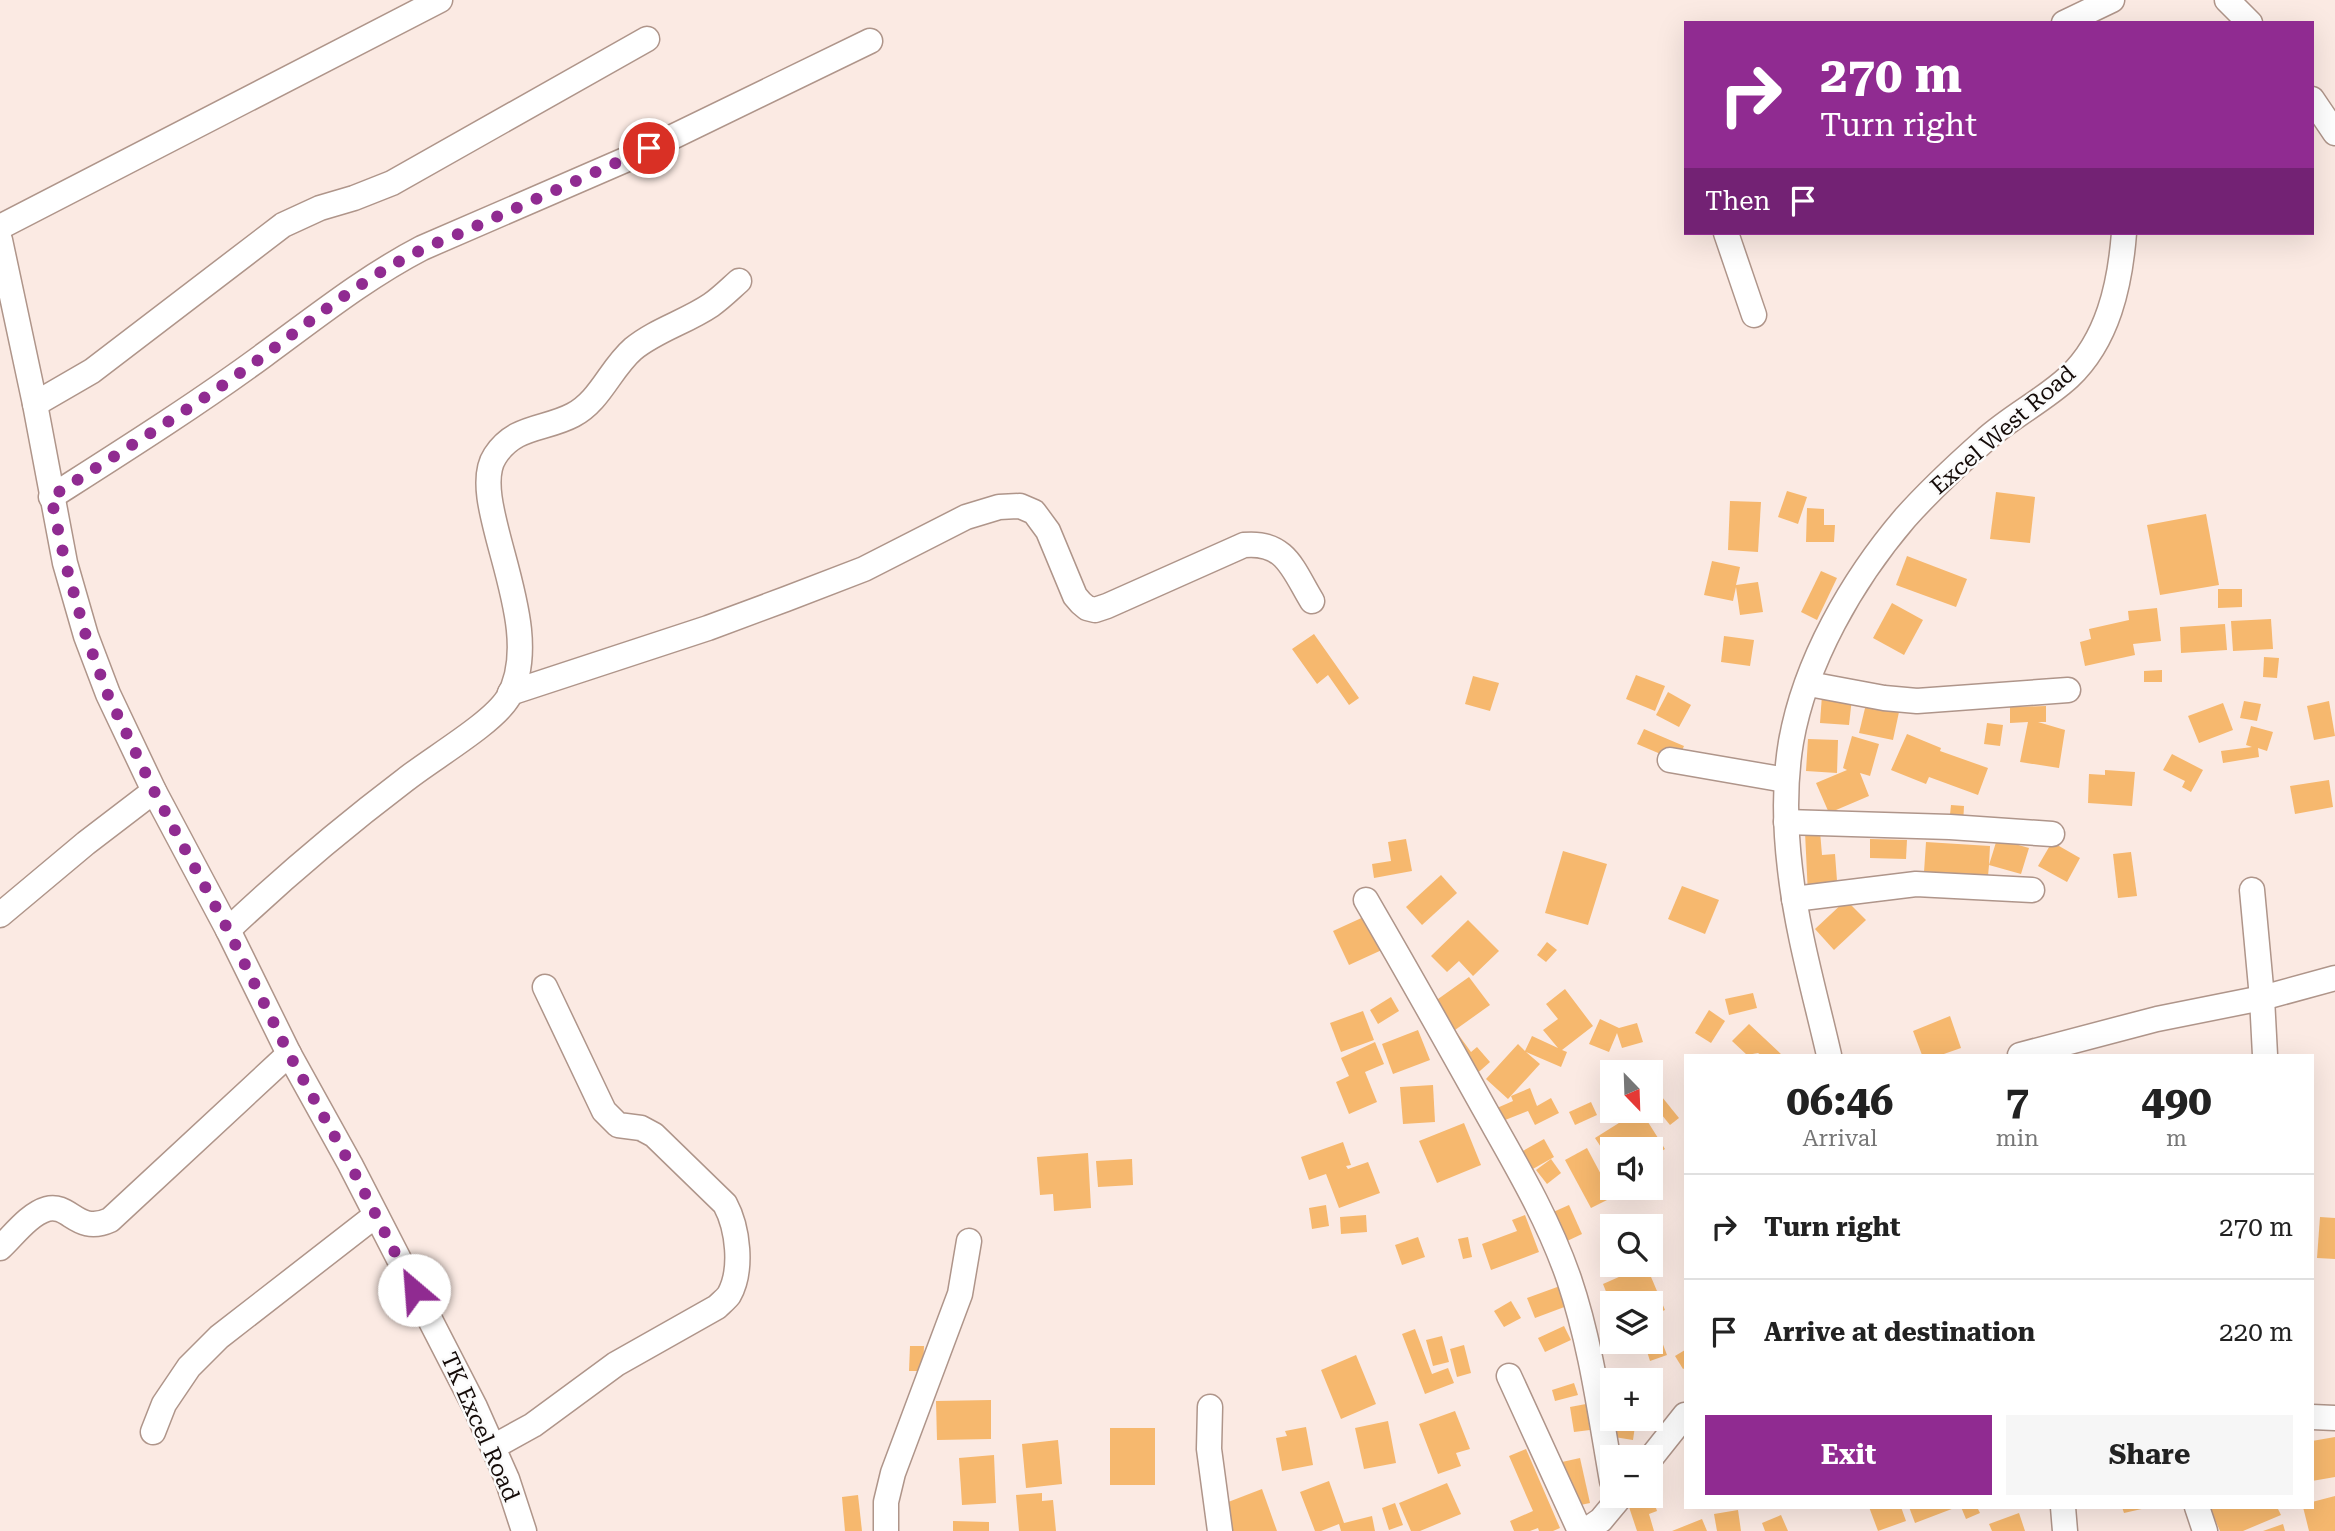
<!DOCTYPE html>
<html lang="en">
<head>
<meta charset="utf-8">
<style>
  :root { --surface:#fff; --page:#f6f6f6; --text:#222; --muted:#767676; --line:#e0e0e0; --accent:#902b91 }
  body { margin:0; font-family:"Roboto Serif",serif; background:var(--page); color:var(--text); height:100vh; display:flex; flex-direction:column; font-size:26px; white-space:nowrap }
  * { box-sizing:border-box; margin:0 }
  p { font-size:23px; color:var(--muted) }
  .icon { flex:none; width:38px; height:38px; fill:none; stroke:currentColor; stroke-width:2; stroke-linecap:round; stroke-linejoin:round }
  .map { position:relative; flex:1; overflow:hidden }
  .sheet { position:absolute; left:1684px; top:1054px; width:630px; height:455px; display:flex; flex-direction:column; background:var(--surface); border-radius:0px; box-shadow:0 7px 28px #0002 }
  .sheet>* { flex:none }
  .top-card { position:absolute; left:1684px; top:21px; width:630px; height:214px; border-radius:0px; box-shadow:0 7px 28px #0002; background:#902b91; color:#fff; overflow:hidden }
  .needle { width:46px; rotate:157deg }
  .buttons { position:absolute; left:1600px; top:1060px; display:grid; gap:14px }
  .buttons a { display:grid; place-items:center; width:63px; height:63px; border-radius:0px; background:var(--surface); box-shadow:0 7px 28px #0002; font-size:35px }
  .pin { position:absolute; display:grid; place-items:center; width:60px; height:60px; color:#fff; margin:-30px; border:4px solid #fff; border-radius:50%; box-shadow:0 2px 7px #0007 }
  .me { position:absolute; width:77px; margin:-38px; rotate:333deg; stroke-linejoin:round; filter:drop-shadow(0 0 5px #0008) }
  .turn { display:flex; align-items:center; gap:24px; height:147px; padding:0 21px; font-size:32px }
  .turn .icon { width:91px; height:91px; stroke-width:2.5 }
  .turn b { display:block; font-size:49px; line-height:60px }
  .then { display:flex; align-items:center; height:66px; padding:0 21px; background:#0003; gap:14px; font-size:26px }
  .eta { display:flex; justify-content:space-evenly; align-items:center; height:119px; text-align:center }
  .eta b { font-size:42px; font-weight:700; line-height:49px }
  .action { display:flex; gap:14px; margin-top:auto; padding:14px 21px }
  .action a { flex:1; height:80px; border-radius:0px; background:var(--accent); color:#fff; font-size:28px; font-weight:700; line-height:80px; text-align:center }
  .action a+a { background:var(--page); color:var(--text) }
  ul { padding:0; list-style:none }
  li { display:flex; align-items:center; gap:21px; height:105px; padding:0 21px; border-top:2px solid var(--line) }
  li div { flex:1 }
  li b { display:block; font-size:26px }
  li em { font-style:normal }
  .map>svg:first-child { display:block }
</style>
</head>
<body>
<div class="map">
<svg width="2335" height="1531" viewBox="0 0 2335 1531">
  <rect width="100%" height="100%" fill="#fbeae3"/>
  <g fill="#f6b86e">
    <path d="M1787 491 1807 497 1798 524 1778 517Z"/>
    <path d="M1996 492 2035 497 2030 543 1990 539Z"/>
    <path d="M1730 501 1761 502 1758 552 1728 550Z"/>
    <path d="M1807 508 1824 509V525H1835L1834 542H1806Z"/>
    <path d="M2206 514 2219 585 2160 595 2147 525Z"/>
    <path d="M1907 556 1967 579 1956 607 1896 585Z"/>
    <path d="M1712 561 1740 567 1736 585 1758 582 1763 612 1740 615 1736 587 1733 601 1704 595Z"/>
    <path d="M1821 571 1837 578 1817 620 1801 612Z"/>
    <path d="M2218 589H2242V607L2218 608Z"/>
    <path d="M1892 603 1923 620 1904 655 1873 638Z"/>
    <path d="M2157 608 2161 641 2133 644 2135 655 2085 666 2080 642 2091 639 2089 629 2129 620 2128 611Z"/>
    <path d="M2271 619 2273 649 2233 651 2231 621Z"/>
    <path d="M2225 624 2227 650 2181 653 2180 627Z"/>
    <path d="M1314 634 1359 698 1349 705 1328 675 1317 684 1292 649Z"/>
    <path d="M1724 636 1754 640 1750 666 1721 662Z"/>
    <path d="M2264 657 2279 658 2277 678 2263 677Z"/>
    <path d="M2162 670V682H2144V671Z"/>
    <path d="M1636 675 1665 686 1655 711 1626 699Z"/>
    <path d="M1473 676 1499 683 1490 711 1465 704Z"/>
    <path d="M1668 692 1691 705 1679 727 1656 715Z"/>
    <path d="M1822 695 1852 698 1849 725 1820 723Z"/>
    <path d="M2244 701 2261 704 2257 721 2240 718Z"/>
    <path d="M2329 701 2335 736 2314 740 2307 706Z"/>
    <path d="M2223 703 2233 730 2199 743 2188 716Z"/>
    <path d="M1866 704 1899 712 1893 740 1859 733Z"/>
    <path d="M2046 706V722H2038L2065 730 2059 768 2020 762 2028 722 2010 723V707Z"/>
    <path d="M1987 723 2003 725 2000 746 1984 744Z"/>
    <path d="M2251 726 2273 732 2267 751 2258 748 2259 757 2223 763 2221 751 2252 747 2246 745Z"/>
    <path d="M1644 729 1684 746 1677 761 1637 744Z"/>
    <path d="M1907 734 1941 748 1940 751 1988 768 1978 795 1929 777 1926 784 1891 770Z"/>
    <path d="M1852 736 1879 744 1870 776 1860 773 1869 796 1829 813 1816 783 1847 770 1843 768Z"/>
    <path d="M1808 739 1838 740 1837 773 1806 771Z"/>
    <path d="M2172 754 2203 770 2191 792 2182 787 2185 781 2163 770Z"/>
    <path d="M2105 770 2135 772 2132 806 2088 803 2089 774 2105 775Z"/>
    <path d="M2329 780 2333 807 2295 814 2290 786Z"/>
    <path d="M1951 805 1964 806 1963 825 1949 824Z"/>
    <path d="M1820 831 1822 855 1835 854 1838 894 1808 895 1805 832Z"/>
    <path d="M1406 839 1412 871 1374 878 1372 864 1391 861 1388 842Z"/>
    <path d="M1870 839 1907 840 1906 859 1870 858Z"/>
    <path d="M1997 839 2029 848 2021 874 1989 865 1988 876 1924 872 1926 842 1990 846 1989 865Z"/>
    <path d="M2052 842 2080 858 2067 882 2038 866Z"/>
    <path d="M1563 851 1607 864 1588 925 1545 913Z"/>
    <path d="M2131 852 2137 896 2118 898 2113 854Z"/>
    <path d="M1441 875 1457 893 1422 925 1406 907Z"/>
    <path d="M1682 886 1719 900 1705 934 1668 919Z"/>
    <path d="M1846 900 1866 920 1834 950 1815 929Z"/>
    <path d="M1368 915 1384 949 1349 965 1333 931Z"/>
    <path d="M1468 920 1499 951 1473 976 1459 961 1447 972 1431 956Z"/>
    <path d="M1547 942 1557 950 1546 962 1537 955Z"/>
    <path d="M1469 977 1490 1005 1455 1030 1471 1052 1477 1047 1490 1062 1472 1078 1431 1004Z"/>
    <path d="M1565 989 1593 1026 1562 1050 1567 1052 1561 1067 1526 1052 1540 1064 1508 1099 1486 1079 1518 1044 1525 1051 1532 1036 1558 1048 1543 1030 1558 1019 1546 1004Z"/>
    <path d="M1753 993 1757 1008 1729 1015 1725 999Z"/>
    <path d="M1391 997 1399 1011 1378 1024 1370 1010Z"/>
    <path d="M1709 1010 1725 1021 1711 1043 1695 1033Z"/>
    <path d="M1363 1011 1374 1040 1341 1052 1330 1023Z"/>
    <path d="M1950 1016 1961 1048 1941 1055H1922L1913 1031Z"/>
    <path d="M1600 1019 1619 1028 1637 1023 1643 1042 1622 1048 1617 1033 1609 1052 1589 1044Z"/>
    <path d="M1749 1024 1782 1055H1761L1758 1053 1747 1055 1732 1041Z"/>
    <path d="M1418 1030 1430 1060 1393 1074 1382 1044Z"/>
    <path d="M1375 1042 1384 1064 1365 1072 1377 1102 1349 1114 1336 1082 1349 1076 1341 1058Z"/>
    <path d="M1433 1085 1435 1122 1403 1124 1400 1087Z"/>
    <path d="M1530 1088 1537 1106 1551 1098 1559 1113 1535 1125 1528 1111 1495 1124 1490 1111 1513 1101 1511 1096Z"/>
    <path d="M1662 1097 1679 1118 1670 1125 1653 1104Z"/>
    <path d="M1591 1102 1597 1115 1575 1125 1569 1112Z"/>
    <path d="M1638 1111H1641L1665 1149 1650 1158V1150H1612V1164L1595 1138Z"/>
    <path d="M1464 1123 1481 1165 1437 1183 1419 1141Z"/>
    <path d="M1544 1139 1554 1157 1524 1174 1514 1156Z"/>
    <path d="M1343 1142 1351 1165 1346 1166 1348 1169 1368 1162 1380 1193 1339 1208 1326 1174 1309 1180 1301 1157Z"/>
    <path d="M1587 1148 1613 1197 1591 1208 1565 1160Z"/>
    <path d="M1088 1153 1091 1208 1054 1211 1053 1194 1040 1195 1037 1157Z"/>
    <path d="M1132 1159 1133 1185 1098 1187 1096 1161Z"/>
    <path d="M1551 1159 1561 1173 1547 1184 1536 1170Z"/>
    <path d="M1326 1205 1329 1226 1312 1229 1309 1208Z"/>
    <path d="M1569 1205 1582 1234 1565 1242 1551 1213Z"/>
    <path d="M1366 1215 1367 1232 1341 1234 1340 1217Z"/>
    <path d="M1525 1215 1539 1252 1491 1270 1482 1244 1517 1231 1512 1220Z"/>
    <path d="M2320 1217 2335 1218V1259L2317 1258Z"/>
    <path d="M1646 1219 1655 1233 1650 1236V1227H1635Z"/>
    <path d="M1418 1237 1425 1257 1402 1265 1395 1245Z"/>
    <path d="M1468 1237 1472 1257 1463 1259 1458 1239Z"/>
    <path d="M1646 1265 1665 1310 1650 1316V1304H1611L1603 1284Z"/>
    <path d="M1560 1286 1567 1306 1535 1318 1527 1298Z"/>
    <path d="M1511 1301 1521 1318 1504 1327 1494 1311Z"/>
    <path d="M1564 1326 1571 1340 1545 1352 1538 1338Z"/>
    <path d="M1415 1329 1432 1374 1448 1368 1454 1383 1425 1394 1402 1334Z"/>
    <path d="M1659 1334 1667 1355 1650 1361 1644 1342H1650V1337Z"/>
    <path d="M1442 1336 1449 1362 1433 1366 1426 1340Z"/>
    <path d="M1464 1345 1471 1373 1457 1377 1450 1349Z"/>
    <path d="M910 1346H924L923 1371H909Z"/>
    <path d="M1685 1350V1368L1683 1369 1675 1356Z"/>
    <path d="M1356 1355 1376 1404 1341 1419 1321 1370Z"/>
    <path d="M1574 1383 1578 1395 1555 1401 1552 1390Z"/>
    <path d="M991 1400V1439L937 1440 936 1401Z"/>
    <path d="M1586 1404 1590 1430 1574 1432 1570 1407Z"/>
    <path d="M1455 1411 1470 1449 1456 1453 1461 1466 1438 1474 1419 1424Z"/>
    <path d="M1610 1419H1636L1633 1440 1608 1436Z"/>
    <path d="M1388 1421 1396 1463 1364 1469 1355 1428Z"/>
    <path d="M1306 1427 1313 1465 1282 1471 1276 1438 1287 1436 1285 1431Z"/>
    <rect x="1110" y="1428" width="45" height="57"/>
    <path d="M2335 1437V1477L2312 1481V1441Z"/>
    <path d="M1058 1440 1062 1484 1026 1488 1022 1444Z"/>
    <path d="M1526 1449 1560 1528 1553 1531H1539L1538 1528 1530 1531H1514L1510 1521 1533 1511 1509 1456Z"/>
    <path d="M994 1455 996 1503 962 1505 959 1458Z"/>
    <path d="M1580 1458 1590 1503 1571 1507 1562 1462Z"/>
    <path d="M1329 1481 1344 1523 1372 1516 1375 1531H1341L1339 1524 1321 1531H1315L1300 1492Z"/>
    <path d="M1447 1483 1461 1514 1420 1531H1411L1399 1503Z"/>
    <path d="M1262 1489 1277 1531H1233L1223 1504Z"/>
    <path d="M1042 1493V1501L1053 1500 1056 1531H1019L1016 1495Z"/>
    <path d="M858 1495 862 1531H845L842 1497Z"/>
    <path d="M2335 1496V1531H2309L2303 1507H2312V1502Z"/>
    <path d="M1653 1499 1657 1511 1649 1514 1654 1531H1637L1629 1507Z"/>
    <path d="M1395 1503 1403 1525 1389 1530 1382 1508Z"/>
    <path d="M1869 1507H1901L1906 1521 1878 1531Z"/>
    <path d="M1909 1507H1957L1915 1523Z"/>
    <path d="M1961 1507H1977L1980 1513 1966 1519Z"/>
    <path d="M2122 1507H2146V1508L2124 1513Z"/>
    <path d="M2213 1507H2277L2281 1515 2243 1531H2220L2210 1508Z"/>
    <path d="M1738 1510 1741 1531H1717L1714 1514Z"/>
    <path d="M2019 1513 2025 1531H1992L1989 1524Z"/>
    <path d="M1781 1515 1788 1531H1765L1762 1523Z"/>
    <path d="M1702 1519 1707 1531H1672Z"/>
    <path d="M953 1521 989 1522V1531H953Z"/>
    <path d="M2283 1524 2285 1531H2263Z"/>
  </g>
  <g fill="none" stroke-linecap="round" stroke-linejoin="round">
    <g stroke="#af958a" stroke-width="27">
      <g id="minor">
        <path d="M2227 0 2250 23"/>
        <path d="M2064 23 2112 0"/>
        <path d="M2312 99 2335 133"/>
        <path d="M0 227 440 0"/>
        <path d="M1726 233 1754 315"/>
        <path d="M0 240 35 404 65 563 86 636 108 694 154 791 228 930 289 1054 350 1164 475 1407 507 1479 524 1531"/>
        <path d="M35 404 92 371 283 225 320 208 354 198 392 183 647 39"/>
        <path d="M51 497C123 451 196 405 264 355 316 317 366 277 422 248L625 160 870 41"/>
        <path d="M1809 684 1884 698 1917 701 2068 690"/>
        <path d="M510 693 708 628 786 599 864 569 966 517 999 507 1020 506 1034 512 1048 531 1075 596 1081 603 1087 608 1095 610 1107 606 1244 545C1286 541 1293 570 1312 601"/>
        <path d="M1670 760 1786 780"/>
        <path d="M1786 822 1950 827 2052 834"/>
        <path d="M2252 890 2262 998 2265 1055"/>
        <path d="M1794 899 1916 884 2032 890"/>
        <path d="M1366 900C1406 969 1445 1038 1484 1108 1515 1163 1548 1218 1569 1279 1591 1344 1600 1413 1612 1481"/>
        <path d="M0 915 86 843 154 791"/>
        <path d="M228 930C284 877 343 827 405 780 431 759 492 724 508 698 550 625 465 501 495 456 515 425 545 430 573 415 600 401 610 369 633 349 656 330 686 322 711 305 721 298 730 289 739 281"/>
        <path d="M1829 1055C1815 994 1797 932 1790 869 1785 827 1784 784 1791 742 1805 662 1852 580 1905 518 1929 491 1957 465 1984 441 2010 417 2043 401 2069 377 2108 340 2120 285 2124 233"/>
        <path d="M2020 1055 2157 1019 2262 998 2335 978"/>
        <path d="M0 1248C13 1236 29 1214 47 1209 70 1203 77 1235 110 1220L289 1054"/>
        <path d="M1509 1376 1580 1531"/>
        <path d="M1210 1407 1209 1449 1220 1531"/>
        <path d="M2312 1417 2335 1418"/>
        <path d="M153 1432 164 1404 189 1367 219 1337 376 1215"/>
        <path d="M493 1447 533 1425 616 1364 717 1307C721 1303 726 1299 729 1295 743 1270 738 1228 725 1204L654 1135 641 1128 618 1125 604 1111 545 987"/>
        <path d="M1650 1459 1685 1415"/>
        <path d="M2063 1507 2065 1531"/>
        <path d="M2197 1507 2205 1531"/>
        <path d="M886 1531V1502L893 1473 960 1294 969 1241"/>
        <path d="M1585 1531 1601 1520 1621 1496"/>
      </g>
    </g>
    <use href="#minor" stroke="#fff" stroke-width="24"/>
  </g>
  <g fill="none" stroke-linecap="round" stroke-linejoin="round">
    <path stroke="#902b91" stroke-width="12" stroke-dasharray="0 21.6" d="M414 1290 350 1164 289 1054 228 930 154 791 108 695 86 636 65 562 51 497C123 450 196 406 265 355 325 310 383 262 454 236L649 148"/>
  </g>
  <g text-anchor="middle" dominant-baseline="central" stroke-width="5" stroke-linejoin="round" paint-order="stroke">
    <g font-size="23" fill="#140b08" stroke="#fbfbfb">
      <text transform="translate(2003 430) rotate(-41)">Excel West Road</text>
      <text transform="translate(480 1427) rotate(66)">TK Excel Road</text>
    </g>
  </g>
</svg>
<div class="buttons">
<a><svg class="needle" viewBox="-14 -14 28 28"><path d="M0-13l5 13h-10z" fill="#e53935"/><path d="M0 13l5-13h-10z" fill="#767676"/></svg></a>
<a><svg class="icon" aria-label="sound" viewBox="0 0 24 24"><path d="M4 9h4l5-4v14l-5-4H4zM17 9q2 3 0 6"/></svg></a>
<a><svg class="icon" aria-label="search" viewBox="0 0 24 24"><circle cx="10" cy="10" r="6"/><path d="M15 15l6 6"/></svg></a>
<a><svg class="icon" aria-label="layers" viewBox="0 0 24 24"><path d="M12 4l9 5-9 5-9-5zM3 14l9 5 9-5"/></svg></a>
<a>+</a>
<a>−</a>
</div>
<div class="pin" style="left:649px;top:148px;background:#d93025"><svg class="icon" aria-label="arrive" viewBox="0 0 24 24"><path d="M6 21V4h12l-3 4 3 4H6"/></svg></div>
<svg class="me" style="left:414px;top:1290px" viewBox="-20 -20 40 40"><circle r="19" fill="#fff"/><path d="M0-13L10 11 0 6-10 11z" fill="#902b91"/></svg>
<div class="top-card">
<div class="turn"><svg class="icon" aria-label="right" viewBox="0 0 24 24"><path d="M7 20v-9h11M14 6l5 5-5 5"/></svg><div><b>270 m</b>Turn right</div></div>
<div class="then">Then<svg class="icon" aria-label="arrive" viewBox="0 0 24 24"><path d="M6 21V4h12l-3 4 3 4H6"/></svg></div>
</div>
<section class="sheet">
<div class="eta">
<div><b>06:46</b><p>Arrival</p></div>
<div><b>7</b><p>min</p></div>
<div><b>490</b><p>m</p></div>
</div>
<ul>
<li><svg class="icon" aria-label="right" viewBox="0 0 24 24"><path d="M7 20v-9h11M14 6l5 5-5 5"/></svg><div><b>Turn right</b></div><em>270 m</em></li>
<li><svg class="icon" aria-label="arrive" viewBox="0 0 24 24"><path d="M6 21V4h12l-3 4 3 4H6"/></svg><div><b>Arrive at destination</b></div><em>220 m</em></li>
</ul>
<div class="action"><a>Exit</a><a>Share</a></div>
</section>
</div>
</body>
</html>
